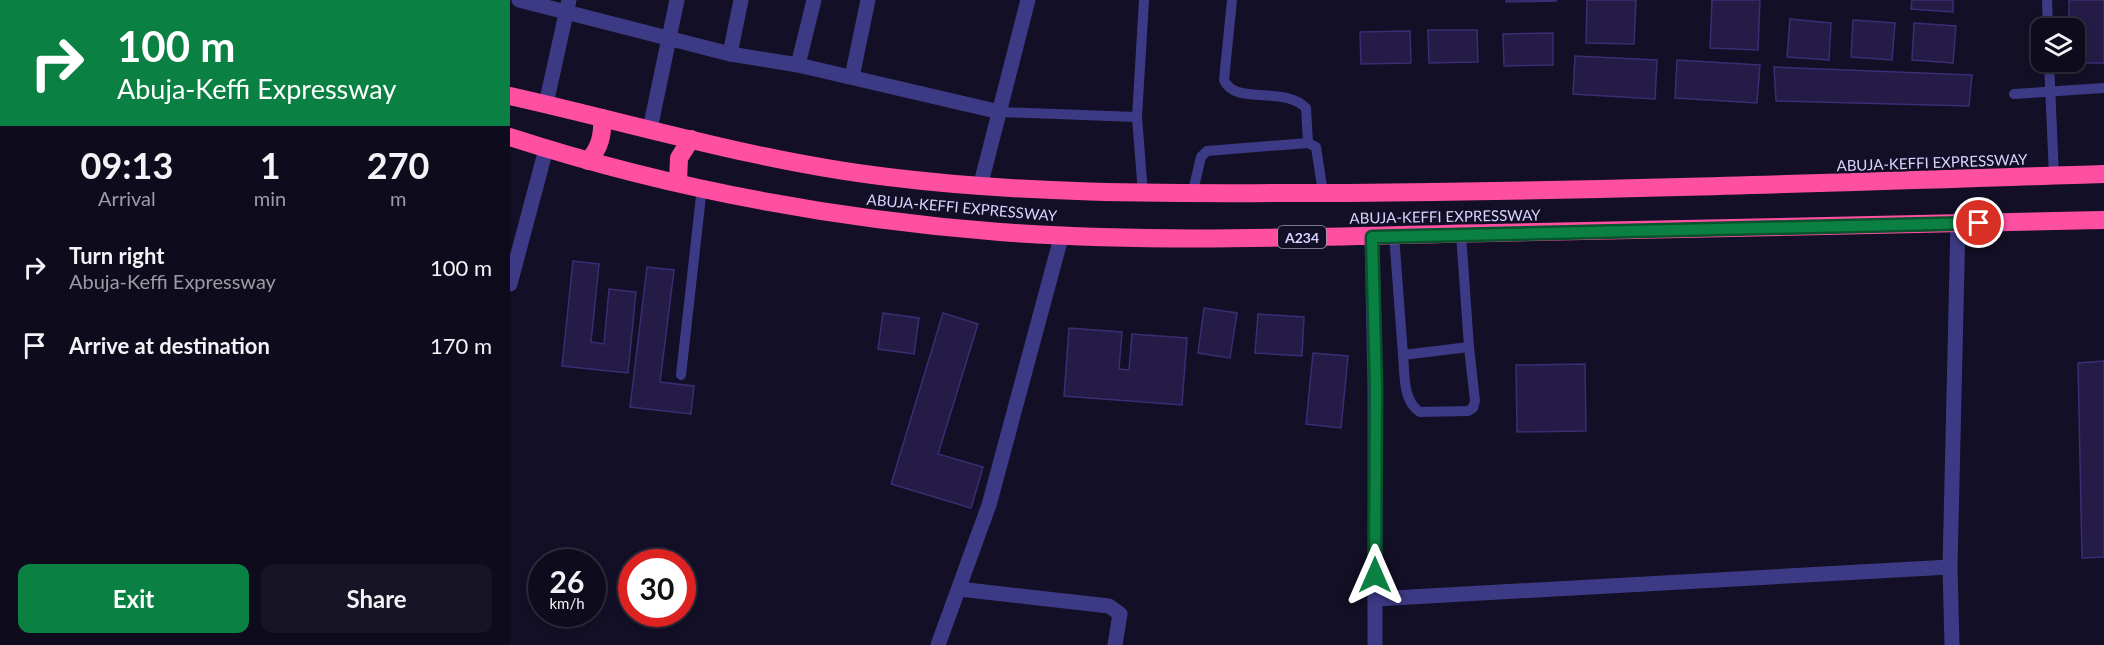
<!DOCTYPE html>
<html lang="en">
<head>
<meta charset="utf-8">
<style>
  :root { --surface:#0e0b1c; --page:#171425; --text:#f1f3f6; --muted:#9b9ba3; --line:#2e2b3b; --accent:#0b8043 }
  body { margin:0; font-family:Lato,sans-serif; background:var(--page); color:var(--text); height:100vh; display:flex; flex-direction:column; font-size:22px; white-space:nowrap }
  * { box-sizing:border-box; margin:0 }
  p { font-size:20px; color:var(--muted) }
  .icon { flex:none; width:33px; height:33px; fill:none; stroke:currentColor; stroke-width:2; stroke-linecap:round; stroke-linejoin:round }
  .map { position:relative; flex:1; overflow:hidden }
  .side { display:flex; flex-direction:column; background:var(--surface); width:510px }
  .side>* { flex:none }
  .top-card { background:#0b8043; color:#fff; overflow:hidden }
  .buttons { position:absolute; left:1521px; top:18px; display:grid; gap:12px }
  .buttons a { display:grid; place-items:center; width:54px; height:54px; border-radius:12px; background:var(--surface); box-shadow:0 3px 9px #0003,0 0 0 2px var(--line); font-size:30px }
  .speed { position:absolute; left:18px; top:549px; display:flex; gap:12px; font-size:30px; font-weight:700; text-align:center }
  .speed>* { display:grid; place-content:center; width:78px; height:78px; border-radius:50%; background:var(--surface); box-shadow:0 3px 9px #0003,0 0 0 2px var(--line); line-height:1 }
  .speed small { font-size:15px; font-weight:400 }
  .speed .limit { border:9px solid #d22; background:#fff; color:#111 }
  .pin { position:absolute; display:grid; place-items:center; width:51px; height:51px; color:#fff; margin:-26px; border:3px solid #fff; border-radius:50%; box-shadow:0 2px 6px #0007 }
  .me { position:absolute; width:66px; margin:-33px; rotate:0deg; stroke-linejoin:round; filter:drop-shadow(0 0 4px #0008) }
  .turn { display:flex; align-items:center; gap:21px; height:126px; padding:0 18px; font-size:27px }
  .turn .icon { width:78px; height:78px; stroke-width:2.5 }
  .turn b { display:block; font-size:42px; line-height:51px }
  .eta { display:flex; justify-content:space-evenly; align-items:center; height:102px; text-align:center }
  .eta b { font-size:36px; font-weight:700; line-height:42px }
  .action { display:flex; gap:12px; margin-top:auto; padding:12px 18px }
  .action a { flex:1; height:69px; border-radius:12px; background:var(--accent); color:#fff; font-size:24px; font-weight:700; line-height:69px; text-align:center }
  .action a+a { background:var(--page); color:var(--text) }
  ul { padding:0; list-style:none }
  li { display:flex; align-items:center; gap:18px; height:78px; padding:0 18px }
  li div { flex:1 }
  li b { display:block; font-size:22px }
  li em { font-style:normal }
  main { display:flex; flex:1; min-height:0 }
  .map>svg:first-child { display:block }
</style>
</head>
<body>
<main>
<section class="side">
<div class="top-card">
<div class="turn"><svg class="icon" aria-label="right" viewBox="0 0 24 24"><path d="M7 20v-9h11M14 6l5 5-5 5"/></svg><div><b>100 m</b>Abuja-Keffi Expressway</div></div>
</div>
<div class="eta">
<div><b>09:13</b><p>Arrival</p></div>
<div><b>1</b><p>min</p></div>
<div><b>270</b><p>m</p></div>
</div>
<ul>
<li><svg class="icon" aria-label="right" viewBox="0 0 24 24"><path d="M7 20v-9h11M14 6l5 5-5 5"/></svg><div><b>Turn right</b><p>Abuja-Keffi Expressway</p></div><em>100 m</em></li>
<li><svg class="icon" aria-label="arrive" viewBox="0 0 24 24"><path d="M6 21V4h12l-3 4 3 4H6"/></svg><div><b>Arrive at destination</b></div><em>170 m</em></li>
</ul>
<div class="action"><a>Exit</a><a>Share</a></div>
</section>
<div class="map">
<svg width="1594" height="645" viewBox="0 0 1594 645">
  <rect width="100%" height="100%" fill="#130f26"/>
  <g fill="#241b47" stroke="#3b2d73" stroke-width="1.5">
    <path d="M996 0H1046V1L996 2Z"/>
    <path d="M1077 0H1126L1124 44 1076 43Z"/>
    <path d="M1202 0H1250L1248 50 1200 48Z"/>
    <path d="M1402 0H1443V12L1401 9Z"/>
    <path d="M1559 0H1594V63H1560L1564 62V28H1559Z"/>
    <path d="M1280 19 1321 23 1319 60 1277 57Z"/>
    <path d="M1343 20 1385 23 1382 60 1341 57Z"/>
    <path d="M1404 23 1446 26 1443 63 1402 60Z"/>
    <path d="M918 30H967L968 62 919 63Z"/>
    <path d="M900 31 901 63 851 64 850 32Z"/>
    <path d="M1043 33V65L994 66 993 34Z"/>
    <path d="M1065 56 1147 60 1145 99 1063 94Z"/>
    <path d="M1167 60 1250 65 1247 103 1165 98Z"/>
    <path d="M1264 67 1462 75 1459 106 1266 101Z"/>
    <path d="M63 261 89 264 81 342 94 344 99 289 126 292 118 373 52 366Z"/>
    <path d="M137 267 164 270 150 382 184 386 181 414 120 407Z"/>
    <path d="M694 308 727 313 720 358 688 353Z"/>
    <path d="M373 313 409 318 404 354 368 349Z"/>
    <path d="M433 313 468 324 428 454 473 467 461 508 381 484Z"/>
    <path d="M748 314 794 317 792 356 745 353Z"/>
    <path d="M559 328 612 332 609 369 619 370 622 334 677 338 672 405 554 396Z"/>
    <path d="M803 353 838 356 831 428 796 424Z"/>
    <path d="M1594 361V557L1572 558 1568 363Z"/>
    <path d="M1075 364 1076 431 1007 432 1006 365Z"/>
  </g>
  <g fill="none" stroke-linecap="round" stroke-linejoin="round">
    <g stroke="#3d3a85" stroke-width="10">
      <path d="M722 0 714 80C725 106 774 85 796 108L798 143"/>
      <path d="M1537 0 1538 28"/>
      <path d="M1539 62 1544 176"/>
      <path d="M1504 94 1594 88"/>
      <path d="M490 112 627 117"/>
      <path d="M633 194 627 117 634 0"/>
      <path d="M682 195 691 157 697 151 798 143 806 147 813 193"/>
      <path d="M884 235 893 355 959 347 951 234"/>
      <path d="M893 355C895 373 892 401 910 412L958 411 963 408 965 401 959 347"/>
      <path d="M171 375 192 187"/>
    </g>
    <g stroke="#3d3a85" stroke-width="15">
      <path d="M9 0 220 54 288 65 490 112"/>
      <path d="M220 54 231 0"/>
      <path d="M288 65 304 0"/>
      <path d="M342 77 358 0"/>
      <path d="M36 104 59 0"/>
      <path d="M140 129 167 0"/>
      <path d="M470 187 518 0"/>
      <path d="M862 237 865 387V645"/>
      <path d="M0 284 36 149"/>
      <path d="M449 589 599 606 610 614 605 645"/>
      <path d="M865 599 1440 567"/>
      <path d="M428 645 479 505 552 234"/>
      <path d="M1442 645 1440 567 1448 223"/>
    </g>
    <g stroke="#ff4fa3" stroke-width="18">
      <path d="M0 96C125 124 250 162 378 177 531 196 683 193 837 193 1089 191 1342 182 1594 174"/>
      <path d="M0 137C157 188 325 219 490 232 653 244 818 236 981 233 1186 229 1390 225 1594 220"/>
      <path d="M78 161C90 148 93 135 92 118"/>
      <path d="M168 182 169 158 181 139"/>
    </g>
  </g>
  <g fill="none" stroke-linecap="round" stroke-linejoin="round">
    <g stroke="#07532c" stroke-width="15">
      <path id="route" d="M865 575 866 387 862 237 1469 223"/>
    </g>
    <use href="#route" stroke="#0b8043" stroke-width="10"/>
  </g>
  <g text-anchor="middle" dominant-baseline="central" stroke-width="4.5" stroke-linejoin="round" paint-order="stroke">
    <rect fill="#130f26" stroke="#9e99be" stroke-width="1.5" x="768" y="226" width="48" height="22" rx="4.5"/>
    <g font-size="14" font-weight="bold" fill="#d9d4ff">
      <text x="792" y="237">A234</text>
    </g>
    <g font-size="15" fill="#d9d4ff" stroke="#130f26">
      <text transform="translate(1422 162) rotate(-2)">ABUJA-KEFFI EXPRESSWAY</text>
      <text transform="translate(452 207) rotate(5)">ABUJA-KEFFI EXPRESSWAY</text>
      <text transform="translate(935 216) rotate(-1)">ABUJA-KEFFI EXPRESSWAY</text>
    </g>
  </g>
</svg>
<div class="buttons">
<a><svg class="icon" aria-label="layers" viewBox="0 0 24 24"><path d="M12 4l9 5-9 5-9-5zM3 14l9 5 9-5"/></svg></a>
</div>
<div class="speed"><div>26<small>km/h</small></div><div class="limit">30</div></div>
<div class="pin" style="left:1469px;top:223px;background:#d93025"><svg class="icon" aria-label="arrive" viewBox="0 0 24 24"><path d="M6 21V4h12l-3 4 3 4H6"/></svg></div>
<svg class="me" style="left:865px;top:575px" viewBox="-20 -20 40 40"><path d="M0-17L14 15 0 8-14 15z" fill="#0b8043" stroke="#fff" stroke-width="4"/></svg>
</div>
</main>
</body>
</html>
